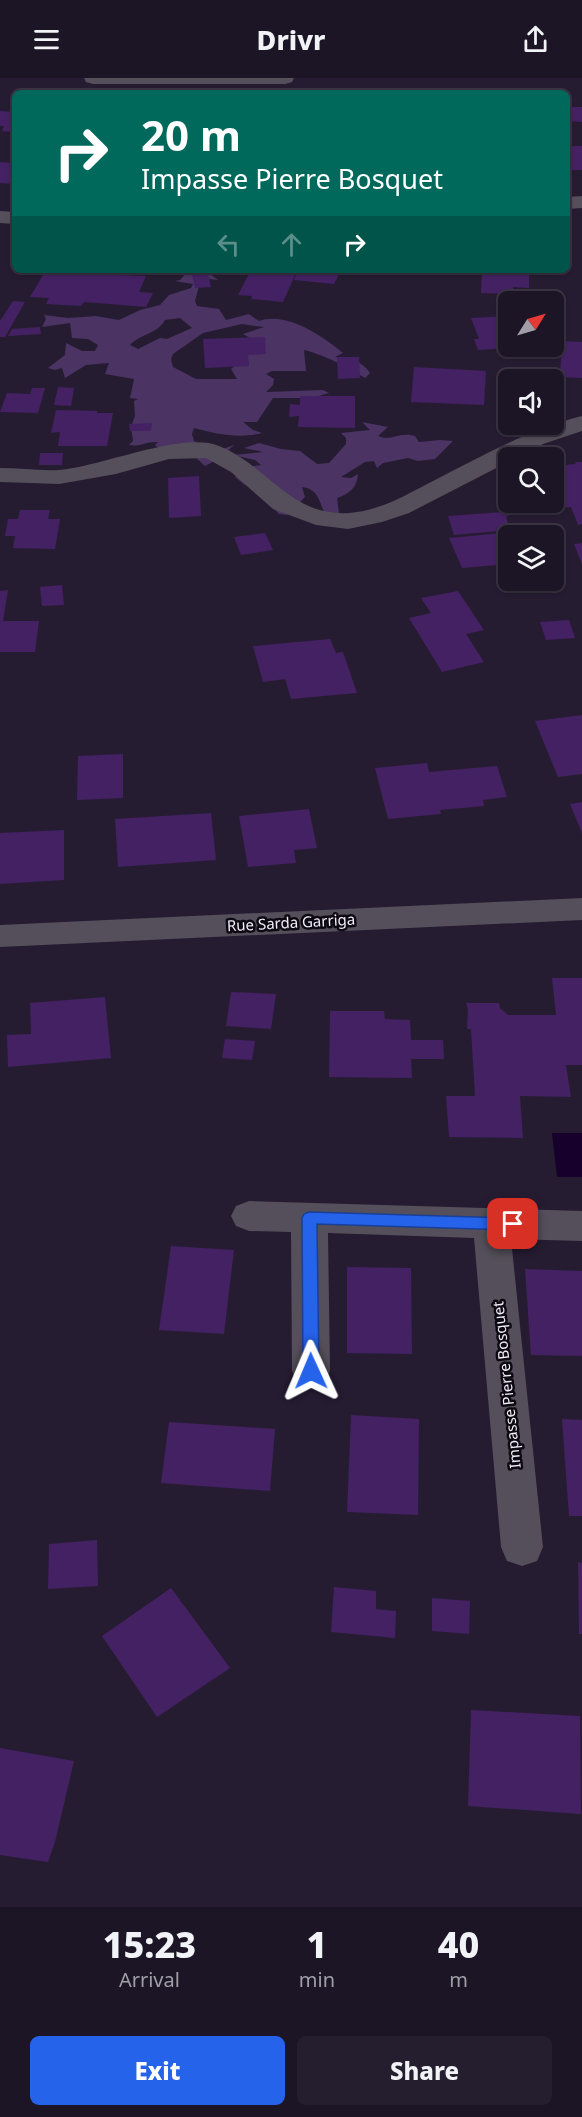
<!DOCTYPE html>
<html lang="en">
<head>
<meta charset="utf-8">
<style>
  :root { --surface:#1c1526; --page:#251e2e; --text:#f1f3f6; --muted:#a09fa7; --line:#3a3443; --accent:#2563eb }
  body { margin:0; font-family:"Noto Sans",sans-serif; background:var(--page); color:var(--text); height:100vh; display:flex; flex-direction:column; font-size:22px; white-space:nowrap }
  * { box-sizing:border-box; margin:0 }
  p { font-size:20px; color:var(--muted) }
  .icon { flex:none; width:33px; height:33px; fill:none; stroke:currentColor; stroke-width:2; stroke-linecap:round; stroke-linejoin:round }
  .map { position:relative; height:1829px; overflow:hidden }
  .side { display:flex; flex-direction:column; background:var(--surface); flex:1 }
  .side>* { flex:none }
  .top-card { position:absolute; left:12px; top:12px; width:558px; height:183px; border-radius:9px; box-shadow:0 2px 4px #0004,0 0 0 2px var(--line); background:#00695c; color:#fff; overflow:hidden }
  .needle { width:39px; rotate:53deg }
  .buttons { position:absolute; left:498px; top:213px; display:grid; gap:12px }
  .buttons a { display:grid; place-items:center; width:66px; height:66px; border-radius:9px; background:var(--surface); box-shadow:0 2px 4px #0004,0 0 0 2px var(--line); font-size:30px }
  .pin { position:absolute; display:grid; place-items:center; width:51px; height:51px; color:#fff; margin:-26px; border-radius:12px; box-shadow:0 3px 9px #0006 }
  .me { position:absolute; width:66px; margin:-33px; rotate:359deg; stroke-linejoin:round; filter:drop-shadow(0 0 4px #0008) }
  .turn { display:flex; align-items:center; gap:21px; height:126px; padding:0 30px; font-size:27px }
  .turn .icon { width:78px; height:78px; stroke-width:2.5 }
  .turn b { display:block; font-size:42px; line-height:51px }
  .lanes { display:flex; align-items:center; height:57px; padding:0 30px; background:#0003; justify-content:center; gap:30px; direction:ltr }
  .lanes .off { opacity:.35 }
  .eta { display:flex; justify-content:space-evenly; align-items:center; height:102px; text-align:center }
  .eta b { font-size:36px; font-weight:800; line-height:42px }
  .action { display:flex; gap:12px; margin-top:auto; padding:12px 30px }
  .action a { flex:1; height:69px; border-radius:9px; background:var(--accent); color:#fff; font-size:24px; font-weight:800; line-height:69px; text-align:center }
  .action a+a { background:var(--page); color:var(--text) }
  header { display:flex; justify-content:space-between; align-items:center; height:78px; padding:0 30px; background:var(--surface); font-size:27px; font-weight:800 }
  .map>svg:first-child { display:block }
</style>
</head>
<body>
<header><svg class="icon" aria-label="menu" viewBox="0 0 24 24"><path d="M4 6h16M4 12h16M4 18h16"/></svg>Drivr<svg class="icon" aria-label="share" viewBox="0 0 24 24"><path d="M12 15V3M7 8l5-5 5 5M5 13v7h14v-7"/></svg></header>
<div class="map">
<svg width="582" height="1829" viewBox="0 0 582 1829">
  <rect width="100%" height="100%" fill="#261c32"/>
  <g fill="#4b3363" fill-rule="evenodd">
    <path d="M189 192H205L218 202 201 200 195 223 197 228 219 231 226 242 249 236 259 243C286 233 323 258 343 275L335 279C350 280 361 282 370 295L365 300C350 290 322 276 304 272L306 293H272L266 296 274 301 273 307 266 314 323 312 329 315 312 320H273L257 344H243L253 352 262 355C238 361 217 356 194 350L192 356 194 363 214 374 234 367 220 380 205 388 195 379 159 371 155 367 158 364C147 363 140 369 129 367L133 363 131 349 135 338 134 323 138 321 130 320 134 301 105 296 109 285 86 287 65 300 62 290 55 292 48 290 65 277 66 265 82 273H95L98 267 88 261 72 260 70 245 42 249 46 241 44 237 68 240 96 238 119 242 140 232 160 227 169 217 191 210 193 206 175 203 180 202ZM180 240 192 250 167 261 160 260 138 271 130 267C140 256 156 257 165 242ZM242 246 264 249 243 256 250 260 252 274 231 291 237 301H196L173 289 171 281 173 276 203 255Z"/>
    <path d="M362 344 388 349 378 358C392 364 398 353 415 358L419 364 440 362 453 363 435 381 418 383 408 380 383 385 377 390 374 383 365 384 341 399 351 400 358 396C357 410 349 416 337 420L340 443 324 434C319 421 317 411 302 409L305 419 287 437 279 436 269 425 263 396 256 393 245 407 235 399 253 388 261 387 255 382 233 377 263 374 244 370 259 365 281 371 300 373 317 386 329 385 346 366V360L341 355 370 352Z"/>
  </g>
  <path fill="#17002b" d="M552 1055H582V1099H557Z"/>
  <g fill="#442163">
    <path d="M567 29H582V44L567 43Z"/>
    <path d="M0 33 15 34V54L2 53 4 48H0Z"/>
    <rect x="567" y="68" width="15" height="24"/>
    <path d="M0 84 15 85V106L0 105Z"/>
    <path d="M46 192H122L120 197 146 198 139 214 153 215 146 229 84 224 81 228 46 226 49 220 30 219Z"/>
    <path d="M251 192 295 197 283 224 251 221 252 218 238 217Z"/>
    <path d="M298 192H341L334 206 294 202Z"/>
    <path d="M482 192 529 193V210L513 209V216L481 215Z"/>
    <path d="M208 196 211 209 195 210 192 197Z"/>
    <path d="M13 223 25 224 5 259H0V243Z"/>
    <path d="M563 234 562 256 554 257V235Z"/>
    <path d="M508 238V270L478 272 474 261H479L471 240Z"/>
    <path d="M40 249 41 256 8 258 12 251Z"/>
    <path d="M265 259 266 276 248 277 249 288 205 290 203 261Z"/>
    <path d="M562 263 582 264V300L560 299Z"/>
    <path d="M337 279H359L360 300 338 301Z"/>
    <path d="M414 289 486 293 484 327 411 324Z"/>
    <path d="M58 309 74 310 71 328 54 327Z"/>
    <path d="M32 310H45L38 335 0 334 7 315 30 316Z"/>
    <path d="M300 318H355V350L298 349 299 338 289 339 290 326 300 327Z"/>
    <path d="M56 332 97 333V335H113L107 368H58L60 354 51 355Z"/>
    <path d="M152 345 151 353H130L129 346Z"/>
    <path d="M40 375H63L62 387H39Z"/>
    <path d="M575 384H582V446L578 447 571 429 552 430 550 424H554V388L576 386Z"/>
    <path d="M199 398 201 438 169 440 168 400Z"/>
    <path d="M498 414H508V424H527L530 432 515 434 506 439 510 452 454 457 448 438 504 434Z"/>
    <path d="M20 432H50L48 441H60L55 471 13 470 15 458H5L8 441H18Z"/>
    <path d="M535 452 536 458H508V486L462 490 449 460Z"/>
    <path d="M265 455 273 472 241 477 234 459Z"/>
    <path d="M582 465V486L574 466Z"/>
    <path d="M62 507 64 527 42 528 40 509Z"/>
    <path d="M8 512 3 543H39L35 574H0V513Z"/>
    <path d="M458 513 484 552 466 556 484 584 442 594 409 540 431 535 421 520Z"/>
    <path d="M569 542 575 560 546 562 540 544Z"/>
    <path d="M330 561 336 575 343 574 357 615 291 621 285 601 263 604 253 568Z"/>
    <path d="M582 637V696L558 699 535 643Z"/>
    <path d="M123 676V720L77 722 78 678Z"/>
    <path d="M427 685 429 694 497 688 507 719 483 722 484 728 440 732 441 736 388 741 375 690Z"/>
    <path d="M582 724V755L570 726Z"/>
    <path d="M309 731 317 770 294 772 296 785 248 789 239 738Z"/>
    <path d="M211 735 216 782 118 789 115 741Z"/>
    <path d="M64 752V802L0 806V755Z"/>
    <path d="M552 900H582V987H566L571 1019 520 1018 523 1060 449 1059 446 1018H475L471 951H467L468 932 466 925H499L500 930 508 937H556Z"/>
    <path d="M231 914 276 916 271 951 226 948Z"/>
    <path d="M105 919 111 980 8 989 7 957 31 956 30 925Z"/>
    <path d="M330 933H384L385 941 410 942 411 962H443L444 981H411L412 1000 329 999Z"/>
    <path d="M225 961 255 963 252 982 222 980Z"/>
    <path d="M171 1168 234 1172 224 1256 159 1252Z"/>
    <path d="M347 1189 411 1190 412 1276 347 1275Z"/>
    <path d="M525 1191 582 1193V1278L531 1277Z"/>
    <path d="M351 1337 419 1341 418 1437 347 1434Z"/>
    <path d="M562 1341 582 1342V1438H569Z"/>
    <path d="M169 1344 275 1351 270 1413 161 1405Z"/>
    <path d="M97 1462 98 1508 48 1511 49 1466Z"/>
    <path d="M578 1484 582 1485V1556H579Z"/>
    <path d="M334 1509 376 1513V1531L396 1533 395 1560 331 1554Z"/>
    <path d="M171 1510 230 1590 157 1639 102 1558Z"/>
    <path d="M432 1520 470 1523 469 1556 432 1553Z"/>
    <path d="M471 1632 580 1638 581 1736 468 1728Z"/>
    <path d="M0 1670 74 1683 55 1764 48 1784 0 1777Z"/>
  </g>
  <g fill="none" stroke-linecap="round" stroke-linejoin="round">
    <g fill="#544f5a" fill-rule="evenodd">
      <path d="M84 0H294L292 4 285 6H93L86 4Z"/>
      <path d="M582 118V130L567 131V119Z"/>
      <path d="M0 133 15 134V146L0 145Z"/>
      <path d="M582 338V353L543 366 517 380H508V384L409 435 382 444 348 451 316 447 273 431 231 394 206 380 169 381 116 396 59 406 0 404V390C19 390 40 393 59 392 101 389 182 353 219 368 267 387 291 439 349 435 381 433 409 415 437 401 484 377 530 351 582 338Z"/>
      <path d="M582 820V842L0 869V847Z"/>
      <path d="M249 1123 582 1133V1163L511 1161 543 1469 537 1483 522 1488 507 1483 501 1469 474 1160 328 1155 330 1293 325 1305 311 1310 297 1305 292 1293 291 1154 249 1153 236 1148 231 1138 236 1128Z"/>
    </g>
  </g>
  <path fill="#2563eb" stroke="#184099" stroke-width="1.5" d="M309 1134 513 1140 519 1142 521 1146 519 1151 513 1152 317 1146 319 1293 317 1298 311 1300 305 1298 303 1293 302 1140 304 1136Z"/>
  <g text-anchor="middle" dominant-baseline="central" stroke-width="5" stroke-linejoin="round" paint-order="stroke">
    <g font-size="15" fill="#f3ecfb" stroke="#0d0912">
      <text transform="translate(291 844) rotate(-3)">Rue Sarda Garriga</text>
      <text transform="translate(506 1307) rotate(-96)">Impasse Pierre Bosquet</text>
    </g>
  </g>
</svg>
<div class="buttons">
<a><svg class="needle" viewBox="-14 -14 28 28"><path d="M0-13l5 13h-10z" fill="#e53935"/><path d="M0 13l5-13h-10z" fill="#a09fa7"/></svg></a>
<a><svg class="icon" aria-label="sound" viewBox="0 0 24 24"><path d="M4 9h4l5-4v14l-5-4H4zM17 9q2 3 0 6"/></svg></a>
<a><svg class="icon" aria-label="search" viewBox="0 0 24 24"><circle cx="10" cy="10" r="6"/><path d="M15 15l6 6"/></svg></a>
<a><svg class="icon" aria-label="layers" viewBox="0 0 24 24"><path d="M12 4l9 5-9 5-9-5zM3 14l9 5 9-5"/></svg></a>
</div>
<div class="pin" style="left:513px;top:1146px;background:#d93025"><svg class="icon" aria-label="arrive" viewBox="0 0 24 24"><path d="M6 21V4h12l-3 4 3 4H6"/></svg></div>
<svg class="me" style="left:311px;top:1293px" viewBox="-20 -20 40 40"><path d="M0-17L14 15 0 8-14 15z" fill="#2563eb" stroke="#fff" stroke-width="4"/></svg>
<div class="top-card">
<div class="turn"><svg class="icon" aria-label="right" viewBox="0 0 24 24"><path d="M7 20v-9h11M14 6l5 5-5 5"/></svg><div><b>20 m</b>Impasse Pierre Bosquet</div></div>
<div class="lanes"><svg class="icon off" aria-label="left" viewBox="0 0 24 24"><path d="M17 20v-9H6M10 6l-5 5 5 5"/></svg><svg class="icon off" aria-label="ahead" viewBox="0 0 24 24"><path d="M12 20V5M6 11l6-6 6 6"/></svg><svg class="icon" aria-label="right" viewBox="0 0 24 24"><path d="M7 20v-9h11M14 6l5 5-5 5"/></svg></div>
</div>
</div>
<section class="side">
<div class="eta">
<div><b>15:23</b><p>Arrival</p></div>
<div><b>1</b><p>min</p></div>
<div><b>40</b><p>m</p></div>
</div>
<div class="action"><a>Exit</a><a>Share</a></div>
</section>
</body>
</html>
